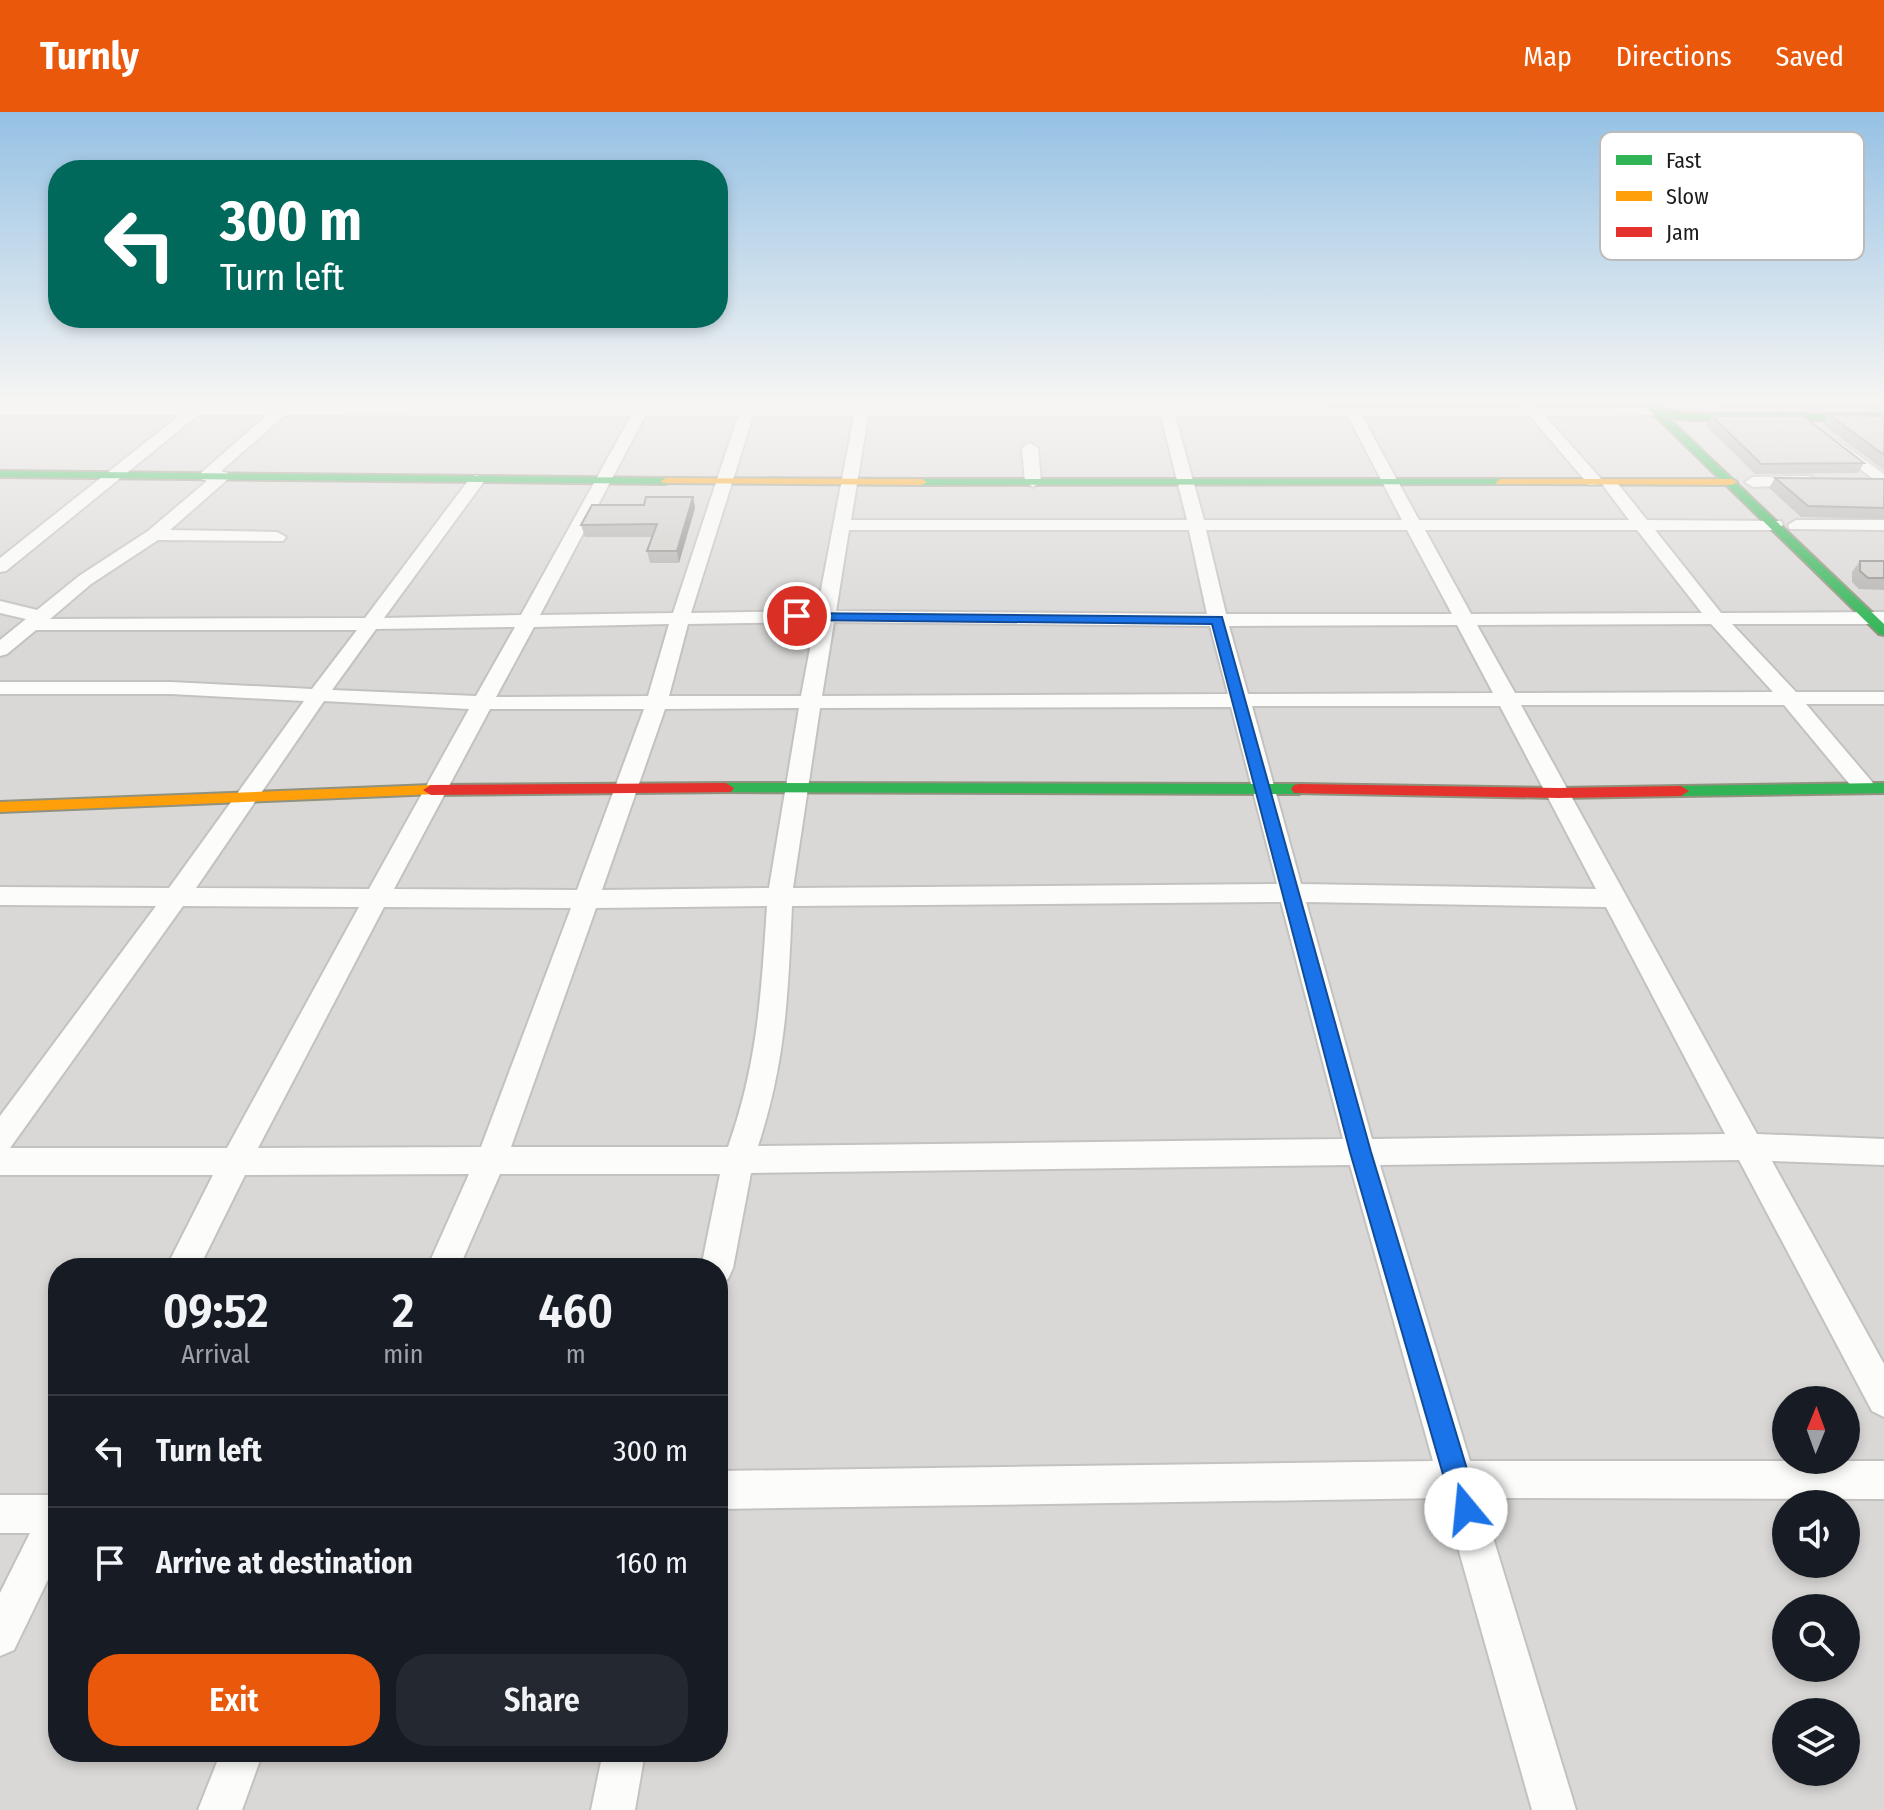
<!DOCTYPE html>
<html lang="en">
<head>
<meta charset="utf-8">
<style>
  :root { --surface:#171b24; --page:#242831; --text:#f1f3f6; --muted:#9ea1a6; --line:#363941; --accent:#ea580c }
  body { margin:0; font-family:"Fira Sans Condensed",sans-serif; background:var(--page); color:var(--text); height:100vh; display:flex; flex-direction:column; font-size:30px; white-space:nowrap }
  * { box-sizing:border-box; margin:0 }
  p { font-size:26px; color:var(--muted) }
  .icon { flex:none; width:44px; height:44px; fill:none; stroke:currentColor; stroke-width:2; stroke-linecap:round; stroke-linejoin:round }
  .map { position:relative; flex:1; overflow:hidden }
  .sheet { position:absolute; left:48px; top:1146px; width:680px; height:504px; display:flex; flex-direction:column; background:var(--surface); border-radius:32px; box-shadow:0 4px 12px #0003 }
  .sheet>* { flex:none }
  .hud { position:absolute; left:48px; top:48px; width:680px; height:168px; border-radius:32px; box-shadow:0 4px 12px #0003; background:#00695c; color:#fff; overflow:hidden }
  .needle { width:52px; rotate:1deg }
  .buttons { position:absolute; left:1772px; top:1274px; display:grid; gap:16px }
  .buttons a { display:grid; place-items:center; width:88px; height:88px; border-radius:50%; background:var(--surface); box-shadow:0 4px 12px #0003; font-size:40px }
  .pin { position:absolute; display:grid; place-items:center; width:68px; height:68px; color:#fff; margin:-34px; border:4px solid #fff; border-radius:50%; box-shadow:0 2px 8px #0007 }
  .me { position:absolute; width:88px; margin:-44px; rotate:343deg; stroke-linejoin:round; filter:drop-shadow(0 0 6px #0008) }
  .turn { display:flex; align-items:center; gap:28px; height:168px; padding:0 40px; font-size:36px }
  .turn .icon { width:104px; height:104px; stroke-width:2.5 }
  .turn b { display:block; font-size:56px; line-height:68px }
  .eta { display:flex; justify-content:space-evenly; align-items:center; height:136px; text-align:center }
  .eta b { font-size:48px; font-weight:600; line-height:56px }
  .action { display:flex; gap:16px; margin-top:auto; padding:16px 40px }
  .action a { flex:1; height:92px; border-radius:32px; background:var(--accent); color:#fff; font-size:32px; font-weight:600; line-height:92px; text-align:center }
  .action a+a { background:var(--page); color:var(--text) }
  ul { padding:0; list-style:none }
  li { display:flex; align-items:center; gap:24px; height:112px; padding:0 40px; border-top:2px solid var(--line) }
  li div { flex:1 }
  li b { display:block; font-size:30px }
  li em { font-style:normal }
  header { display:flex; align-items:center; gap:48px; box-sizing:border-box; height:112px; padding:0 40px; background:var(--accent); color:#fff }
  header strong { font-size:38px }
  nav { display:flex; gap:44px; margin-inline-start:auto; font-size:28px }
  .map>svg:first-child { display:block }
</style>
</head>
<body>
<header>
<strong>Turnly</strong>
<nav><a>Map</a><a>Directions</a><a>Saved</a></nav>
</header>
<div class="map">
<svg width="1884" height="1698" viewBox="0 0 1884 1698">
  <rect width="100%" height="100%" fill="#eae8e5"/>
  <path fill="#d9d8d6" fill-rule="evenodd" d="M0 287H1884V1698H0ZM58 1156H718V1640H58ZM1786 1288H1846V1348H1786ZM1786 1392H1846V1452H1786ZM1786 1496H1846V1556H1786ZM1786 1600H1846V1660H1786Z"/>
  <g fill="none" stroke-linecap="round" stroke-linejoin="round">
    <g stroke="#c3c2c1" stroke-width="4">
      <path id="lane" d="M347 287H353L342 300H338L337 299Z"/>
    </g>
    <g stroke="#c3c2c1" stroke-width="4">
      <g id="street">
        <path d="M639 287H653L649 295H741L744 287H758L755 295H855L857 287H871L870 295H1158L1156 287H1170L1173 295 1522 296 1519 291 1527 287 1538 296H1657L1664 300 1662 303 1545 304 1602 368 1614 367 1647 408 1781 409 1783 413 1775 418H1655L1721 501 1884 500V512H1732L1796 580H1884V592H1806L1873 671 1876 676 1873 681H1857L1784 593H1521L1757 1022 1884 1027V1053L1772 1049 1884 1252V1305L1872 1299 1739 1048 1380 1053 1470 1349H1884V1387L1481 1386 1576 1698H1532L1444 1386 718 1397V1359L1433 1349 1350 1053 751 1061 733 1156 728 1167 718 1171V1156H701L720 1062H500L459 1156H427L469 1062 245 1063 199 1156H166L213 1063H0V1004L156 794 0 793V775L169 776 304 589 171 582H0V570H171L312 577 357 518H36L7 542 0 544V528L26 507 0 501V489L37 498 79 464 148 419 207 369 201 367V361L267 303H198L6 459 0 460V446L180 303H0V295H635ZM285 303 631 304 521 503 384 506 485 368 477 363 471 365 365 506 50 507 91 472 158 428 283 429 286 425 277 420 170 418 228 367V361L221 359ZM645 304H738L673 501 540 503ZM753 304H854L817 499 691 501ZM868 304H1161L1187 408H851ZM1175 304H1348L1402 408H1204ZM1362 304H1530L1589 373 1602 372 1629 408H1419ZM849 418H1189L1207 502 836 499ZM1206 418H1407L1452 502H1226ZM1425 418H1637L1702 501 1471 502ZM815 510 801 584H669L688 512ZM834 510 1210 514 1228 582 822 584ZM669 512 648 584 496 585 534 515ZM1711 512 1773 580 1515 581 1477 513ZM1457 513 1493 581 1248 582 1229 514ZM515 515 476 584 332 578 376 517ZM324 589 469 597 369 777 196 776ZM1252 594H1500L1596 777 1301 772ZM1231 595 1277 772 793 776 820 596ZM799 596 769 776 602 778 665 597ZM490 597H644L577 778 394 777ZM1281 790 1343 1027 758 1034C786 949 788 882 792 794ZM1306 790 1606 795 1725 1022 1372 1027ZM183 794 359 795 227 1036H10ZM767 794C761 883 758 950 728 1035H511L596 796ZM384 795 571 796 481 1035 258 1036Z"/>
        <path d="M1837 328 1884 362V375L1832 336V330Z"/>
        <path d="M1030 331 1038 336 1041 370 1033 375 1025 370 1022 336Z"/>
        <path d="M1808 364 1814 366V372L1753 375 1745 370 1753 365Z"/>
        <path d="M1796 408H1884V418L1790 417 1788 413Z"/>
        <path d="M0 1383H58V1447L14 1538 0 1544V1481L30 1421H0Z"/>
        <path d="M221 1640H263L242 1698H198Z"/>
        <path d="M603 1640H645L635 1698H591Z"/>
      </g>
    </g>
    <g stroke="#90927e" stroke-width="4">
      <g id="fast">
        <path d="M1638 287H1649L1660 297 1689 302H1884V308H1689L1667 305 1884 512V523L1879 522Z"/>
        <path d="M0 359 666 366 671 369 666 372 0 365Z"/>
        <path d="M1501 367 1506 370 1505 372 922 373 917 370 922 367Z"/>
        <path d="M726 671 1299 672 1307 677 1299 682 721 680 718 676Z"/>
        <path d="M1884 671V681L1681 684 1673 679 1681 674Z"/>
      </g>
    </g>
    <g stroke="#90927e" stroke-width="4">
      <g id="slow">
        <path d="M666 366 922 367 927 370 922 373 662 371 661 369Z"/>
        <path d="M1501 367H1732L1737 370 1732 373 1497 372 1496 370Z"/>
        <path d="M431 673 439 678 436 682 0 700V690Z"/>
      </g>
    </g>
    <g stroke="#90927e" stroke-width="4">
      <g id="jam">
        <path d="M726 671 734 676 731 680 431 683 423 678 431 673Z"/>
        <path d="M1299 672 1558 676 1681 674 1689 679 1681 684 1558 686 1294 681 1291 677 1294 673Z"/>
      </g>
    </g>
    <use href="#lane" fill="#fcfcfb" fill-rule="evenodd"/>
    <use href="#street" fill="#fcfcfb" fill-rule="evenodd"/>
    <use href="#fast" fill="#30b455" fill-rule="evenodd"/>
    <use href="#slow" fill="#ff9f0a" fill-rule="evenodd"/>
    <use href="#jam" fill="#e5322d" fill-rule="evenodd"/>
  </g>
  <g fill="#b4b1af">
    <path d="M1714 287H1884V297L1723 296Z"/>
    <path d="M1829 303 1884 304V358L1823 313Z"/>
    <path d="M1712 304 1864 351 1858 361 1755 362 1706 314Z"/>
    <path d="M1775 366 1884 367V407L1801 405 1769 376Z"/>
    <path d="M693 385 695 396 679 451H650L647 439 653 425H585L581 413 644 393Z"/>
    <path d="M1860 449H1884V478L1859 477 1852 470V460Z"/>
  </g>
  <path fill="#92908e" d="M693 385 695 396 679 451 677 439Z"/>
  <g fill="#d1cecb" stroke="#92908e" stroke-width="2">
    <path d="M1829 303 1884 304V343Z"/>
    <path d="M1712 304H1803L1864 351 1761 352Z"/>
    <path d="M1775 366 1884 367V396L1808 394Z"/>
    <path d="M646 385H693L677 439H647L657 412 581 413 592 393H644Z"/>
    <path d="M1860 449H1884V466H1868L1860 459Z"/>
  </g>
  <linearGradient id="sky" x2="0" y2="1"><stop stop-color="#95c1e4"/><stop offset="0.55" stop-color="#f6f5f3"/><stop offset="1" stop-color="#f6f5f3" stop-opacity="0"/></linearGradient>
  <rect width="1884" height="525" fill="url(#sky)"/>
  <path fill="#1a73e8" stroke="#114b97" stroke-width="2" d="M792 501 1222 505 1371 1040 1479 1397 1475 1407 1466 1410 1456 1407 1453 1397 1350 1040 1212 512 797 508 790 504Z"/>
  <rect x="1600" y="20" width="264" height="128" rx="12" fill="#fff" stroke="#bbb" stroke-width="2"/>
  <rect x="1616" y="43" width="36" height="10" fill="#30b455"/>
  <rect x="1616" y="79" width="36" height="10" fill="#ff9f0a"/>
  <rect x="1616" y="115" width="36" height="10" fill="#e5322d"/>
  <g font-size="22" fill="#1c1c1c">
    <text x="1666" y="56">Fast</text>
    <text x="1666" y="92">Slow</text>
    <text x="1666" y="128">Jam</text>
  </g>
</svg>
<div class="buttons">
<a><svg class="needle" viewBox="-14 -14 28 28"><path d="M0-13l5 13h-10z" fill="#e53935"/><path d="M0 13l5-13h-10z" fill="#9ea1a6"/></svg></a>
<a><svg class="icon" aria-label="sound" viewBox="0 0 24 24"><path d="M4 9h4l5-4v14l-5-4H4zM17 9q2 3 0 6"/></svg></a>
<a><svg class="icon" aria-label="search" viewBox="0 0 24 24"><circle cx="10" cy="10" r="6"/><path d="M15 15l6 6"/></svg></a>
<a><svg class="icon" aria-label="layers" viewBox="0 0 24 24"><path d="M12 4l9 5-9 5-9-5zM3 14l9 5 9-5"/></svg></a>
</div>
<div class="pin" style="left:797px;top:504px;background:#d93025"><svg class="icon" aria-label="arrive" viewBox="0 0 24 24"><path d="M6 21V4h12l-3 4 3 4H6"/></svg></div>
<svg class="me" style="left:1466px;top:1397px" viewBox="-20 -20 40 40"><circle r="19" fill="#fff"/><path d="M0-13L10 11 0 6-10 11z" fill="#1a73e8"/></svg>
<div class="hud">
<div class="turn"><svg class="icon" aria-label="left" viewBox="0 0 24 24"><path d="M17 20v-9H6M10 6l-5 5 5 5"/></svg><div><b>300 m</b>Turn left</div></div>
</div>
<section class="sheet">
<div class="eta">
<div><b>09:52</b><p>Arrival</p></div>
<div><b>2</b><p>min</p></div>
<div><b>460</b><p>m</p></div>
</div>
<ul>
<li><svg class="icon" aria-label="left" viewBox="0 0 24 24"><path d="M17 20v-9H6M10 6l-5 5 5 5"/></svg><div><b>Turn left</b></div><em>300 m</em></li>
<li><svg class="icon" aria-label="arrive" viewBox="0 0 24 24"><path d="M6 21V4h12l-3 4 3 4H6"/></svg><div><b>Arrive at destination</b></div><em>160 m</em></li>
</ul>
<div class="action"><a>Exit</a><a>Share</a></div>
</section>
</div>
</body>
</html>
